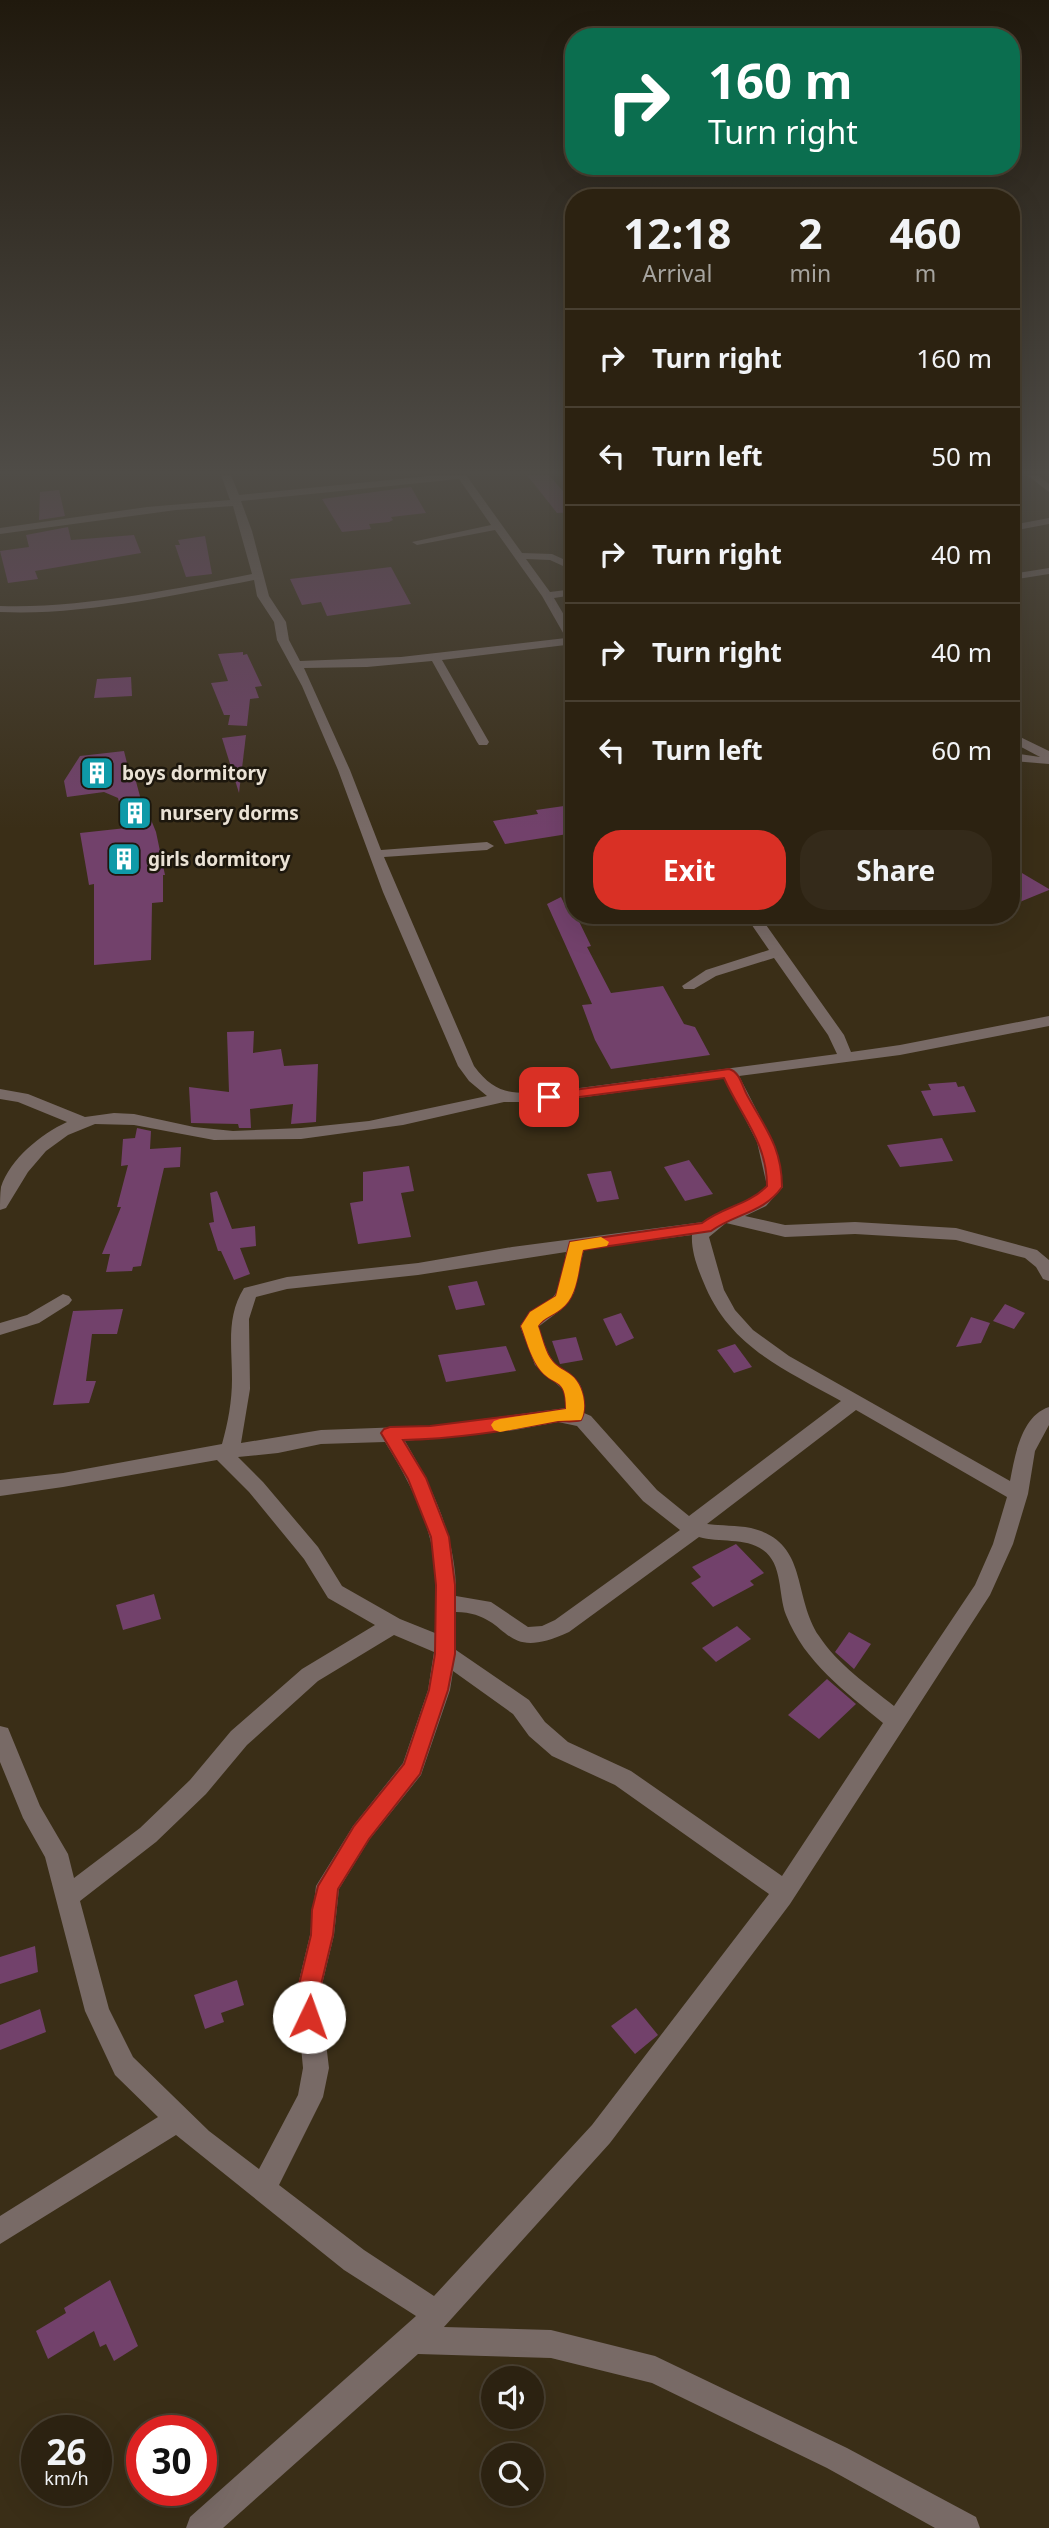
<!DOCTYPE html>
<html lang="en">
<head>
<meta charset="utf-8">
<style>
  :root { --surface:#2c2211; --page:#342a1a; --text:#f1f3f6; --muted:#a6a49f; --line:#483f31; --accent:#d93025 }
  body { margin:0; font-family:"Noto Sans",sans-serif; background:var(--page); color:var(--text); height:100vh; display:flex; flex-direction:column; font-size:26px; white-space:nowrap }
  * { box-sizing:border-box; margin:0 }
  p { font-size:23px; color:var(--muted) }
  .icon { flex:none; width:38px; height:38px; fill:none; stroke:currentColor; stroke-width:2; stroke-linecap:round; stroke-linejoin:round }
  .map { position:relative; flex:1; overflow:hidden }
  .sheet { position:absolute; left:565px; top:189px; width:455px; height:735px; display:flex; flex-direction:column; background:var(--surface); border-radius:28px; box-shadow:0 7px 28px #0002,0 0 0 2px var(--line) }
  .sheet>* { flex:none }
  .hud { position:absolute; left:565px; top:28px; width:455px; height:147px; border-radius:28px; box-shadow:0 7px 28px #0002,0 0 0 2px var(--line); background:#0b6e4f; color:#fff; overflow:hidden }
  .buttons { position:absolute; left:481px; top:2366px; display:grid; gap:14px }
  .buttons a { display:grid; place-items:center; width:63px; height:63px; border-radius:50%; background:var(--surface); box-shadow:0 7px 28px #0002,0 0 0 2px var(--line); font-size:35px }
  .speed { position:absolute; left:21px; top:2415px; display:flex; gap:14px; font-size:35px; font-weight:700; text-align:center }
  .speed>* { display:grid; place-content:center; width:91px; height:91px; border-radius:50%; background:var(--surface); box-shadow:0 7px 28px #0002,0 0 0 2px var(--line); line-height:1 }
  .speed small { font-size:18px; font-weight:400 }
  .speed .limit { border:10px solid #d22; background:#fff; color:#111 }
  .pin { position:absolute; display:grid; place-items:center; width:60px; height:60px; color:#fff; margin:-30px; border-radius:14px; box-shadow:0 4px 10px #0006 }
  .me { position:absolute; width:77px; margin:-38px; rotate:3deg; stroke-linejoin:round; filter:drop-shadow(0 0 5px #0008) }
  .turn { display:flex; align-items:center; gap:24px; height:147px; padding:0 28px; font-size:32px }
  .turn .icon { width:91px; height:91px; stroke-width:2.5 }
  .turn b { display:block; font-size:49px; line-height:60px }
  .eta { display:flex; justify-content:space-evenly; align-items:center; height:119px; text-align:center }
  .eta b { font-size:42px; font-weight:700; line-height:49px }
  .cta { display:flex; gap:14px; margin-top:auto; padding:14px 28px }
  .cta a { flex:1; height:80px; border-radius:28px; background:var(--accent); color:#fff; font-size:28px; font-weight:700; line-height:80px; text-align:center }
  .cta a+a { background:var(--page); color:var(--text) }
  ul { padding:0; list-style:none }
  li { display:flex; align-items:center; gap:21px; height:98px; padding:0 28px; border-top:2px solid var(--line) }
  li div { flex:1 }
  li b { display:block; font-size:26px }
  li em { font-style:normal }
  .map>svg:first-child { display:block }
</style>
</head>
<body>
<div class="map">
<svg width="1049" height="2528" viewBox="0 0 1049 2528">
  <rect width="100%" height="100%" fill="#3a2e17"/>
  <g fill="#72416b">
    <path d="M527 475H549L574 504V512L557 513Z"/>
    <path d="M411 487 426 513 391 517 393 520 389 522 369 524 371 529 342 532 322 499Z"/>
    <path d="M59 490 65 516 39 520 40 492Z"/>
    <path d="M68 527 71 540 134 535 141 553 35 571 38 579 8 583 0 551 29 547 26 535Z"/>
    <path d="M205 536 212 574 186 577 175 545H180L178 540Z"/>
    <path d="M391 567 411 604 327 616 321 602 302 605 290 579Z"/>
    <path d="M243 652V655L247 654 262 686 255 687 259 698 250 699 247 726 228 725 230 715H224L211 683 228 681 218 654Z"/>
    <path d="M131 677 132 696 94 698 97 679Z"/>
    <path d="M246 735 239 793 222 738Z"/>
    <path d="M124 751 130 775 134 774 141 800H143L156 832 165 875H163V902L152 903 151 960 94 965V884L89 885 80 833 126 828 118 798 104 792 67 797 64 781 80 756Z"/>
    <path d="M564 806 574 823V833L505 844 493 821 538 814 536 810Z"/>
    <path d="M1012 867 1049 889V890L1012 905Z"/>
    <path d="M561 897 567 909 570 903 591 946 587 947 611 993 663 986 684 1024 695 1027 710 1055 611 1069 595 1040 582 1005 592 1004 547 904Z"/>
    <path d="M254 1031 253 1053 281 1049 284 1066 318 1064 316 1122 291 1124 293 1104 250 1109 251 1128H239L238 1124 191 1123 189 1087 229 1092 227 1032Z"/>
    <path d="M956 1082 958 1087 964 1086 976 1112 933 1116 921 1091 931 1090 928 1084Z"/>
    <path d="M137 1128 151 1131 150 1149 181 1147 180 1167 164 1168 141 1266 133 1267 132 1271 106 1272 110 1254H102L121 1207H117L128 1165 121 1166 123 1139 135 1138Z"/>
    <path d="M942 1138 953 1161 900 1167 887 1145Z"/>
    <path d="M689 1160 713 1194 685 1201 664 1167Z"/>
    <path d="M409 1166 414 1191 401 1193 411 1237 358 1244 350 1203 363 1201V1172Z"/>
    <path d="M611 1171 619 1199 597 1202 587 1174Z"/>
    <path d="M217 1191 232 1229 255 1226 256 1246 240 1248 250 1274 234 1280 221 1251H218L209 1223 214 1222 210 1193Z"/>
    <path d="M477 1281 485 1305 456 1310 448 1286Z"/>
    <path d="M1005 1304 1025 1313 1014 1329 993 1321Z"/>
    <path d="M123 1309 117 1334H92L86 1381H96L89 1403 53 1405 73 1311Z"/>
    <path d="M621 1313 634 1338 616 1346 603 1319Z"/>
    <path d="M971 1317 990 1323 981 1343 956 1347Z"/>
    <path d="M576 1337 583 1360 560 1364 552 1341Z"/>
    <path d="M735 1344 752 1367 734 1373 717 1350Z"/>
    <path d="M506 1346 516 1371 446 1382 438 1355Z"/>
    <path d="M736 1544 764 1573 750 1581 754 1585 713 1607 691 1583 701 1577 692 1567Z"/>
    <path d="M154 1594 161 1619 123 1630 116 1605Z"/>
    <path d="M737 1626 751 1639 716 1662 702 1648Z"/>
    <path d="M849 1632 871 1644 854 1669 835 1652Z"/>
    <path d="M827 1679 856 1704 819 1739 788 1715Z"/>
    <path d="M35 1946 38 1972 0 1984V1957Z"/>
    <path d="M237 1980 244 2005 221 2013 224 2022 205 2029 194 1995Z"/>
    <path d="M636 2008 658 2035 635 2054 611 2026Z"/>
    <path d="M40 2009 46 2032 0 2050V2025Z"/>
    <path d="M110 2280 138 2346 114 2361 106 2344 100 2347 94 2331 48 2359 36 2331 66 2313 64 2308Z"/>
  </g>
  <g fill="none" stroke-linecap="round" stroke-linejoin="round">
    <g fill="#786a66" fill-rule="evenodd">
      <path d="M221 475H231L239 495 439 475H466L522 553 552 554 574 564V571L550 560 526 559 550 592 574 589V595L554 598 574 632V644L442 660 489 742 487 745H479L477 742 432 661 367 667 304 668 350 770 381 850 487 842 494 846 487 850 384 857 474 1066C496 1096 514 1094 549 1092L837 1054 828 1035 774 958 716 976 694 989H684L682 986 706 970 769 950 745 915H759L844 1035 851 1052 900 1045 1049 1016V1026L900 1055 739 1076 773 1142 783 1187 766 1206 745 1216 785 1225 855 1222 956 1228 1037 1250 1049 1260V1281L1043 1279 1036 1267 1025 1258 956 1240 855 1234 785 1237 726 1223 709 1237 724 1290 735 1310 753 1330 789 1356 1010 1481C1015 1456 1021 1416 1049 1407V1425L1035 1451 1028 1494 1013 1544 990 1595 790 1904 610 2143 444 2327 551 2330 655 2356 847 2448 976 2517 980 2528H935L827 2468 652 2383 551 2358 418 2354 223 2528H186L190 2517 416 2316 344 2270 176 2135 0 2244V2216L158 2117 115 2075 85 2011 45 1857 23 1818 0 1762V1726L8 1728 40 1806 68 1854 74 1878 140 1828 190 1780 231 1731 302 1669 375 1625 328 1598 304 1559 249 1492 217 1460 63 1487 0 1496V1480L63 1473 222 1444C228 1423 232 1401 232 1379 232 1346 226 1317 244 1288L287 1277 418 1263 512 1247 703 1222C723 1206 748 1206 767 1186L757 1142 724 1078 549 1102H504L403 1125 301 1139 214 1140 134 1125 95 1124 68 1135 46 1151 28 1172 6 1208 0 1210C0 1203 0 1194 1 1187 10 1159 41 1134 67 1122L18 1102 0 1099V1089L28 1094 85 1117 114 1113 134 1114 194 1127 233 1131 301 1128 369 1121 487 1096 469 1081 458 1066 383 892 338 770 302 686 277 640 274 622 257 596 254 580C176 595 79 616 0 612V606C78 609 175 589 252 574L233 506 176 510 0 534V528L147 507 230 500ZM459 479 491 525 412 542 417 545 495 530 542 596 566 638 401 657 300 661 289 640 286 622 269 596 252 531 241 501ZM692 1235C691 1250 697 1267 703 1281 729 1347 784 1369 841 1401L689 1516 657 1490 591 1416 584 1413C584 1374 577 1385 555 1363 546 1354 543 1338 538 1327L562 1309 574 1293 584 1249ZM566 1252C564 1268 563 1289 550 1300 539 1310 528 1313 520 1326L535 1365 566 1392V1408L430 1426 321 1430 241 1443 250 1389 249 1319 256 1297 287 1289 418 1275ZM856 1410 1007 1497 993 1544 975 1585 894 1706C868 1685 838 1665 819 1636 792 1595 809 1542 751 1528 736 1525 722 1526 707 1524ZM558 1422 577 1426 643 1501 680 1530 555 1620 542 1626 528 1627 491 1602 456 1596C457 1539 433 1488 405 1441L515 1430ZM385 1442C403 1471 420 1502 429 1535 438 1566 435 1602 435 1633L400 1619 342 1586 318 1547 263 1482 238 1457 278 1453 321 1444ZM699 1537C719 1543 745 1537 763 1550 783 1564 778 1594 786 1615 805 1663 845 1691 883 1723L782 1876 631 1771 568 1742 545 1722 529 1700 456 1650V1612C513 1613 498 1665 569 1632ZM394 1635 434 1652 428 1690 403 1763 353 1826 316 1886 310 1935 296 1993 303 2068 298 2095 259 2169 209 2131 133 2057 109 2009 80 1901 156 1842 206 1794 247 1745 318 1681ZM453 1671 513 1714 529 1736 552 1756 615 1785 769 1894 592 2125 434 2296 364 2250 279 2185 323 2097 329 2068 320 1993 334 1935 339 1889 369 1840 421 1775 450 1690Z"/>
      <path d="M1027 475H1038L1049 484V492Z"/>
      <path d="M1049 518V524L1012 531V525Z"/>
      <path d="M1049 568V574L1012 580V574Z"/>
      <path d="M1012 733 1049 751V764L1012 761V753L1040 757 1012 742Z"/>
      <path d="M63 1294 69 1296 72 1300 69 1304 39 1323 0 1335V1323L27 1315Z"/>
    </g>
  </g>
  <linearGradient id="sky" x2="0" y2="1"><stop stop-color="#20190d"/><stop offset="0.57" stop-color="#4f4c47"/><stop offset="1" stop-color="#4f4c47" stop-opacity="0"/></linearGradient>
  <rect width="1049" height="829" fill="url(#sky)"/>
  <path fill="#d93025" stroke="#8d1f18" stroke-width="2" d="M729 1069C740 1072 742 1086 747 1095 765 1128 782 1147 782 1187 764 1213 736 1213 711 1231L583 1250C578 1268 578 1297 561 1309 553 1316 544 1317 538 1326 542 1337 545 1353 553 1362 558 1368 565 1370 571 1375 583 1384 588 1407 581 1420 572 1423 563 1420 554 1422 504 1431 454 1439 403 1440L426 1478 449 1537 455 1585V1654L448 1690 420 1774 369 1839 338 1889 333 1935 319 1993 321 2017 317 2024 309 2028 301 2024 298 2017 297 1993 311 1935 312 1910 318 1886 354 1826 404 1764 429 1690 435 1654 436 1585 431 1537 408 1479 381 1433 384 1429 390 1427 430 1426 566 1409C566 1374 553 1389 538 1367 530 1355 526 1339 521 1326L530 1312 556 1296 570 1242 702 1223C724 1206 747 1206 767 1186 767 1142 741 1116 724 1078L549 1101 544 1100 541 1097 544 1094Z"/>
  <path fill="#f59e0b" d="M601 1237 609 1242 607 1246 583 1250C578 1269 578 1297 561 1309 553 1316 544 1317 538 1326 542 1337 545 1353 553 1362 558 1368 565 1370 571 1375 583 1384 588 1407 581 1420L558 1421 500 1432 494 1430 491 1425 494 1421 500 1419 566 1409C566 1374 553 1389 538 1367 530 1355 526 1339 521 1326L530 1312 556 1296 570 1242Z"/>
  <defs>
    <g id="building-square" transform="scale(1.75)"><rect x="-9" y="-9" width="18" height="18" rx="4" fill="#0f9aa8" stroke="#1d170d"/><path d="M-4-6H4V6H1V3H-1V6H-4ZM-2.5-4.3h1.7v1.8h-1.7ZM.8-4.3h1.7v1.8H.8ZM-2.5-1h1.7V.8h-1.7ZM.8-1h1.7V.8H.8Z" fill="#fff"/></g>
  </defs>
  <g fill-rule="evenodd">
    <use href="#building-square" x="97" y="773"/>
    <use href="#building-square" x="135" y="813"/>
    <use href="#building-square" x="124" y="859"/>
  </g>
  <g text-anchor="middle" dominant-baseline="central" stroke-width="5" stroke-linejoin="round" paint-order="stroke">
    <g font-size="19" font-weight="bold" fill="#eae2d5" stroke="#1d170d" text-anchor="start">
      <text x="122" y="773">boys dormitory</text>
      <text x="160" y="813">nursery dorms</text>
      <text x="148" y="859">girls dormitory</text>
    </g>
  </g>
</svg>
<div class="buttons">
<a><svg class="icon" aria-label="sound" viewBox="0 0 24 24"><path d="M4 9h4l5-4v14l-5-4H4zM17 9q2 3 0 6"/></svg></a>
<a><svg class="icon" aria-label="search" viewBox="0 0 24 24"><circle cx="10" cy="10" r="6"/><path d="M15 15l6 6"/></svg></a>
</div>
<div class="speed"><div>26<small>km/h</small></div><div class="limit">30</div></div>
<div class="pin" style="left:549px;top:1097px;background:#d93025"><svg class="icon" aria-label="arrive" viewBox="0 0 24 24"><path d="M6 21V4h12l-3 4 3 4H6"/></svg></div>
<svg class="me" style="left:309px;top:2017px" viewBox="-20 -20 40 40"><circle r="19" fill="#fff"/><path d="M0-13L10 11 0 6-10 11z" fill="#d93025"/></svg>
<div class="hud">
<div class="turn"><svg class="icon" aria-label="right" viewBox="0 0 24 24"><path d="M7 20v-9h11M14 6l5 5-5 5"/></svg><div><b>160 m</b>Turn right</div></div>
</div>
<section class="sheet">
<div class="eta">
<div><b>12:18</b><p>Arrival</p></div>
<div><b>2</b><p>min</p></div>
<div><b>460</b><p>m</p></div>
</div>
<ul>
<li><svg class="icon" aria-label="right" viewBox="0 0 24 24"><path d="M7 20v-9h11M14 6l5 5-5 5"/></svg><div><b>Turn right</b></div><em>160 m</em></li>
<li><svg class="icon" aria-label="left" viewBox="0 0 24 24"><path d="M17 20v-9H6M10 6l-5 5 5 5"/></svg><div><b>Turn left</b></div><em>50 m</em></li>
<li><svg class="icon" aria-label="right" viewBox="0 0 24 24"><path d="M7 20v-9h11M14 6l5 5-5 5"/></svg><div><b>Turn right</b></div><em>40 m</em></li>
<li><svg class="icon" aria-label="right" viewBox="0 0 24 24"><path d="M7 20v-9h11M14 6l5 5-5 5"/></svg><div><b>Turn right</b></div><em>40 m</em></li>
<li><svg class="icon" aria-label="left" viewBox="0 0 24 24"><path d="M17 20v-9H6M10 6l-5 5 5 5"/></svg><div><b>Turn left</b></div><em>60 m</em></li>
</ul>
<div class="cta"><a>Exit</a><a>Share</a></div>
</section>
</div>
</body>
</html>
